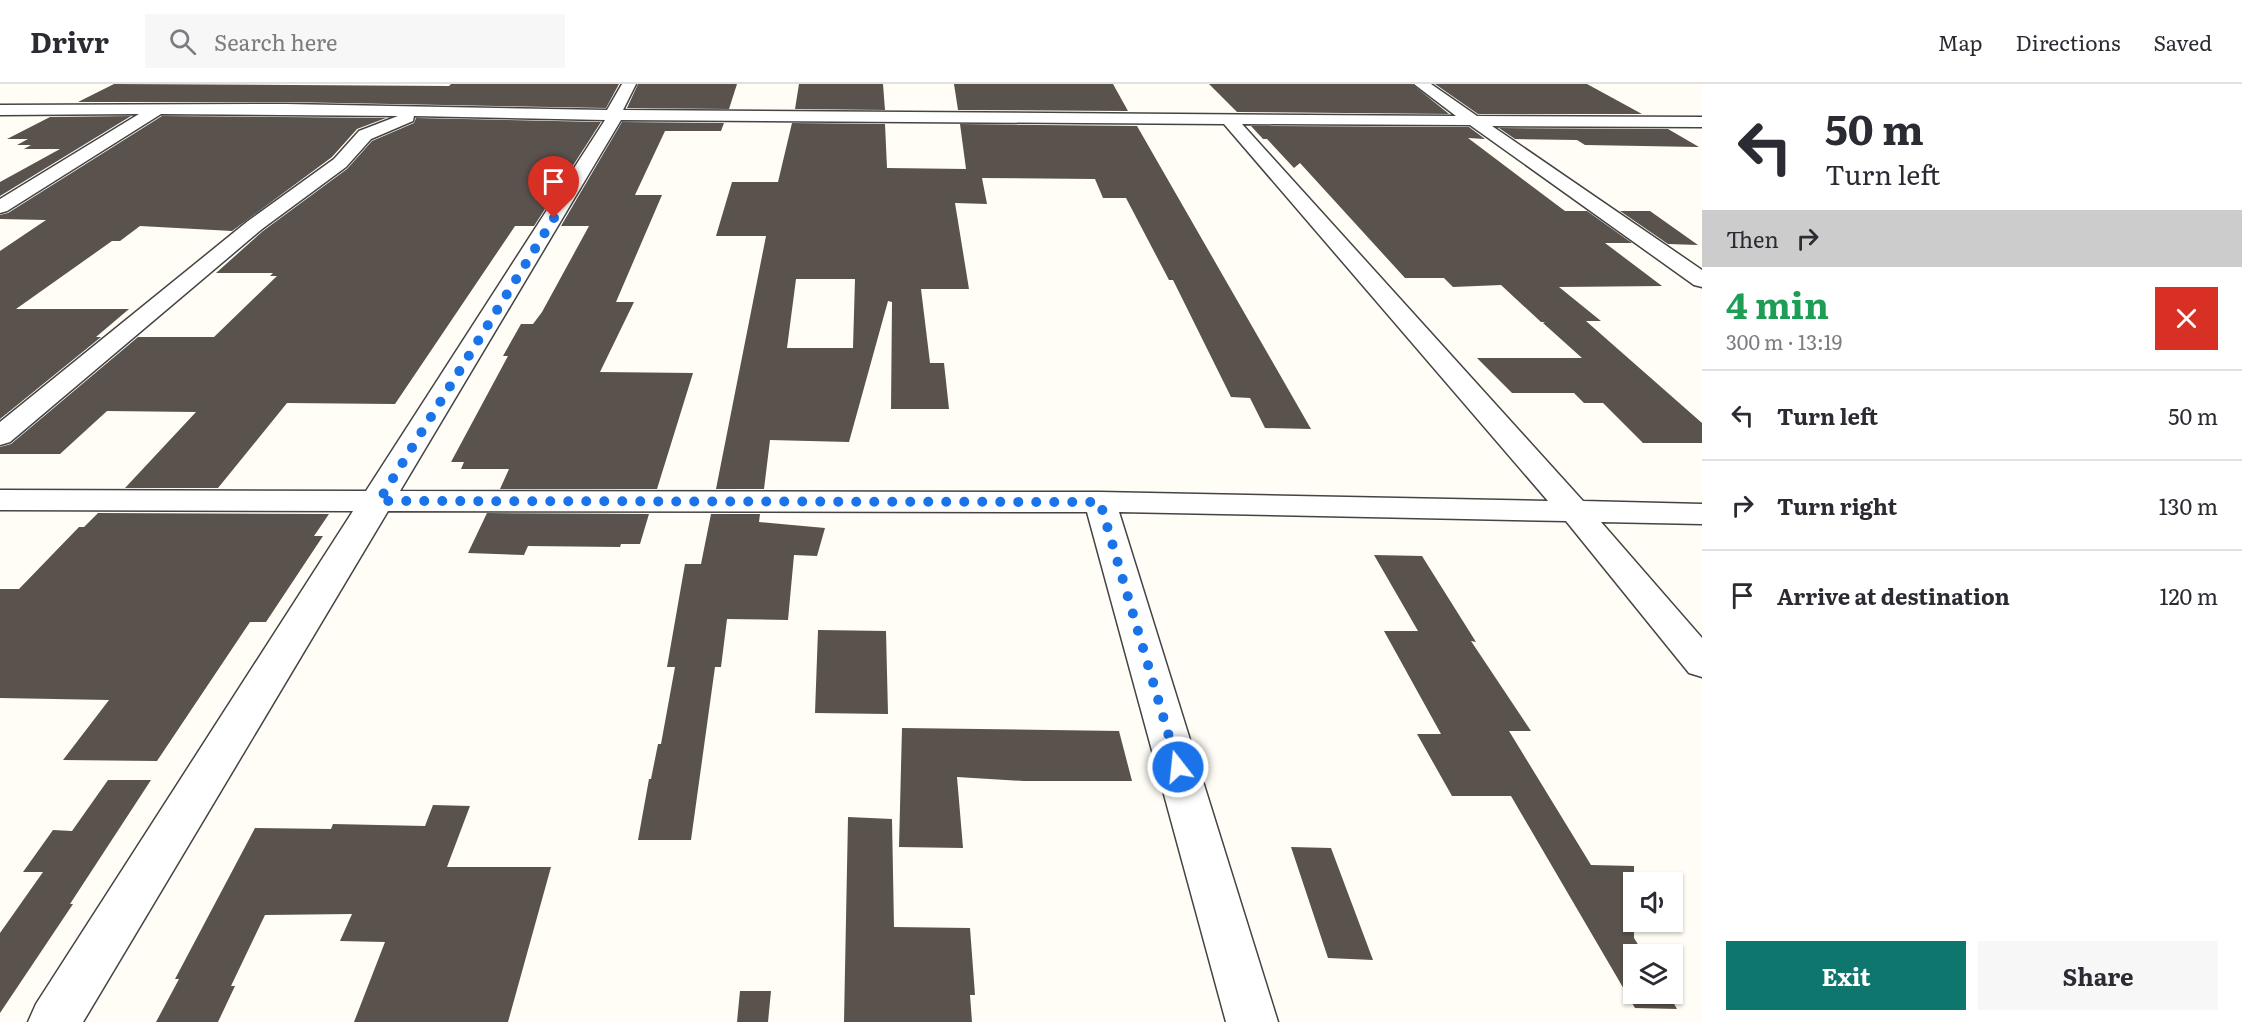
<!DOCTYPE html>
<html lang="en">
<head>
<meta charset="utf-8">
<style>
  :root { --surface:#fff; --page:#f7f7f7; --text:#2b2b33; --muted:#7c7c81; --line:#e1e1e2; --accent:#0f766e }
  body { margin:0; font-family:Literata,serif; background:var(--page); color:var(--text); height:100vh; display:flex; flex-direction:column; font-size:22px; white-space:nowrap }
  * { box-sizing:border-box; margin:0 }
  p { font-size:20px; color:var(--muted) }
  .icon { flex:none; width:33px; height:33px; fill:none; stroke:currentColor; stroke-width:2; stroke-linecap:round; stroke-linejoin:round }
  .map { position:relative; flex:1; overflow:hidden }
  .side { display:flex; flex-direction:column; background:var(--surface); width:540px }
  .side>* { flex:none }
  .guide { background:#fff; color:var(--text); overflow:hidden }
  .tools { position:absolute; left:1623px; top:788px; display:grid; gap:12px }
  .tools a { display:grid; place-items:center; width:60px; height:60px; border-radius:0px; background:var(--surface); box-shadow:0 2px 4px #0004; font-size:30px }
  .pin { position:absolute; display:grid; place-items:center; width:51px; height:51px; color:#fff; margin:-62px -26px; border-radius:50% 50% 50% 0; rotate:-45deg; box-shadow:0 0 6px #0007 }
  .pin .icon { rotate:45deg }
  .me { position:absolute; width:66px; margin:-33px; rotate:344deg; stroke-linejoin:round; filter:drop-shadow(0 0 4px #0008) }
  .turn { display:flex; align-items:center; gap:21px; height:126px; padding:0 24px; font-size:27px }
  .turn .icon { width:78px; height:78px; stroke-width:2.5 }
  .turn b { display:block; font-size:42px; line-height:51px }
  .then { display:flex; align-items:center; height:57px; padding:0 24px; background:#0003; gap:12px; font-size:22px }
  .round { display:grid; place-items:center; flex:none; width:63px; height:63px; border-radius:0px; background:var(--page) }
  .overview { display:flex; align-items:center; justify-content:space-between; height:102px; padding:0 24px }
  h1 { font-size:36px; font-weight:700; line-height:45px; color:#1e9e55 }
  .action { display:flex; gap:12px; margin-top:auto; padding:12px 24px }
  .action a { flex:1; height:69px; border-radius:0px; background:var(--accent); color:#fff; font-size:24px; font-weight:700; line-height:69px; text-align:center }
  .action a+a { background:var(--page); color:var(--text) }
  ul { padding:0; list-style:none }
  li { display:flex; align-items:center; gap:18px; height:90px; padding:0 24px; border-top:2px solid var(--line) }
  li div { flex:1 }
  li b { display:block; font-size:22px }
  li em { font-style:normal }
  header { display:flex; align-items:center; gap:36px; box-sizing:border-box; height:84px; padding:0 30px; background:var(--surface); border-bottom:2px solid var(--line) }
  header strong { font-size:28px }
  nav { display:flex; gap:33px; margin-inline-start:auto; font-size:21px }
  .search { width:420px; height:54px; background:var(--page); display:flex; align-items:center; gap:15px; box-sizing:border-box; padding:0 21px; border-radius:0px; color:var(--muted); font-size:22px }
  main { display:flex; flex:1; min-height:0 }
  .map>svg:first-child { display:block }
</style>
</head>
<body>
<header>
<strong>Drivr</strong>
<div class="search"><svg class="icon" aria-label="search" viewBox="0 0 24 24"><circle cx="10" cy="10" r="6"/><path d="M15 15l6 6"/></svg>Search here</div>
<nav><a>Map</a><a>Directions</a><a>Saved</a></nav>
</header>
<main>
<div class="map">
<svg width="1702" height="938" viewBox="0 0 1702 938">
  <rect width="100%" height="100%" fill="#fffdf5"/>
  <g fill="#5a524d" fill-rule="evenodd">
    <path d="M114 0 449 2 451 0H619L606 24 286 18H78Z"/>
    <path d="M638 0H737L729 25 627 24Z"/>
    <path d="M799 0H883L885 26 795 25Z"/>
    <path d="M954 0H1113L1128 27 958 26Z"/>
    <path d="M1209 0H1412L1449 30 1237 28Z"/>
    <path d="M1435 0H1587L1642 30H1478Z"/>
    <path d="M131 32 0 112V98L60 65H24L31 61H17L28 55H7L50 33Z"/>
    <path d="M162 32 386 34 357 45 332 73 232 147 140 142 120 157H112L16 225H129L96 253H101L0 335V167L46 136 0 135V131L8 129Z"/>
    <path d="M416 34 601 38 534 142H515L395 320 287 319 218 404H125L196 328 107 327 60 370H0V363L11 360 138 253H214L277 192H270L273 189H216L263 147 347 85 372 57 414 39Z"/>
    <path d="M622 38 724 39 721 47H665L635 111H662L616 218H634L600 288 693 289 657 405H500L509 385H461L464 378H451L508 272H503L521 240H533L542 228 589 142H561Z"/>
    <path d="M792 39 885 40 887 84 966 85 960 40 1137 42 1311 345 1265 344 1250 314 1231 313 1173 196H1169L1126 114H1103L1095 95 982 94 987 120 955 119 969 205H921L930 279H944L949 325H891L892 218 888 217 849 358 770 356 764 405H716L766 152H716L732 98H778ZM796 195H855L853 264H787Z"/>
    <path d="M1251 42 1469 43 1485 55 1468 54 1565 127H1587L1632 159H1605L1662 202 1559 203 1601 237H1586L1702 339V359H1643L1603 319H1584L1574 309H1512L1477 274H1582L1543 239 1545 238H1541L1501 201 1453 203 1444 194H1405L1300 79 1294 84 1267 55H1263Z"/>
    <path d="M1499 44 1668 45 1699 63 1585 61 1577 56 1515 55Z"/>
    <path d="M1620 127H1650L1698 161 1668 160Z"/>
    <path d="M98 429 329 430 314 452H323L266 538H250L157 677 63 676 109 616 0 614V505H19L79 443H84Z"/>
    <path d="M487 429 649 430 640 460H621L620 463 528 462 524 471 468 469Z"/>
    <path d="M711 430H760L759 438 825 444 817 472 794 471 788 536 727 535 721 583H715L691 756H638L649 695H651L658 660H661L675 583H667L685 480H701Z"/>
    <path d="M1374 471 1422 472 1476 558 1471 557 1531 647H1509L1591 781 1634 782V854L1644 870H1634V909H1668L1677 925 1635 924 1511 712H1452L1417 650H1441L1384 547H1418Z"/>
    <path d="M818 546 886 547 888 630 815 629Z"/>
    <path d="M902 644 1119 647 1132 697H1024L957 693 963 764 899 763Z"/>
    <path d="M108 696H151L70 820H73L0 929V849L43 788H23L53 746 72 747Z"/>
    <path d="M433 721 470 722 447 783H551L508 938H354L385 858 340 857 352 830 265 831 231 902H235L218 938H156L179 895H175L255 744 331 745 333 740 425 742Z"/>
    <path d="M848 733 892 735 894 843 970 844 975 911H970L972 938H844Z"/>
    <path d="M1291 763 1331 764 1373 876 1328 874Z"/>
    <path d="M740 907H771L768 938H737Z"/>
  </g>
  <g fill="none" stroke-linecap="round" stroke-linejoin="round">
    <g stroke="#444" stroke-width="3">
      <path id="minor" d="M622 0H636L623 26 1456 32 1414 0H1431L1477 32 1702 33V43L1492 42 1702 186V203L1694 201 1470 41 1242 40 1583 417 1702 420V440L1601 438 1702 554V593L1689 589 1566 437 1119 428 1278 938H1226L1087 428 388 427 83 938H28L36 920 353 427 0 426V406L366 407 605 36 414 32 413 37 371 55 346 83 262 145 10 358 0 361V338L248 137 334 75 359 47 398 32 161 30 7 127 0 129V115L139 30 0 31V21L286 20 607 26ZM621 36 1224 40 1548 417 1100 408 400 407Z"/>
    </g>
    <use href="#minor" fill="#fff" fill-rule="evenodd"/>
  </g>
  <g fill="none" stroke-linecap="round" stroke-linejoin="round">
    <path stroke="#1a73e8" stroke-width="10" stroke-dasharray="0 18" d="M554 134 379 417 1100 418 1178 683"/>
  </g>
</svg>
<div class="tools">
<a><svg class="icon" aria-label="sound" viewBox="0 0 24 24"><path d="M4 9h4l5-4v14l-5-4H4zM17 9q2 3 0 6"/></svg></a>
<a><svg class="icon" aria-label="layers" viewBox="0 0 24 24"><path d="M12 4l9 5-9 5-9-5zM3 14l9 5 9-5"/></svg></a>
</div>
<div class="pin" style="left:554px;top:134px;background:#d93025"><svg class="icon" aria-label="arrive" viewBox="0 0 24 24"><path d="M6 21V4h12l-3 4 3 4H6"/></svg></div>
<svg class="me" style="left:1178px;top:683px" viewBox="-20 -20 40 40"><circle r="17" fill="#1a73e8" stroke="#fff" stroke-width="3"/><path d="M0-11L8 9 0 5-8 9z" fill="#fff"/></svg>
</div>
<section class="side">
<div class="guide">
<div class="turn"><svg class="icon" aria-label="left" viewBox="0 0 24 24"><path d="M17 20v-9H6M10 6l-5 5 5 5"/></svg><div><b>50 m</b>Turn left</div></div>
<div class="then">Then<svg class="icon" aria-label="right" viewBox="0 0 24 24"><path d="M7 20v-9h11M14 6l5 5-5 5"/></svg></div>
</div>
<div class="overview"><div><h1>4 min</h1><p>300 m · 13:19</p></div><a class="round" style="background:#d93025;color:#fff"><svg class="icon" aria-label="close" viewBox="0 0 24 24"><path d="M6 6l12 12M18 6L6 18"/></svg></a></div>
<ul>
<li><svg class="icon" aria-label="left" viewBox="0 0 24 24"><path d="M17 20v-9H6M10 6l-5 5 5 5"/></svg><div><b>Turn left</b></div><em>50 m</em></li>
<li><svg class="icon" aria-label="right" viewBox="0 0 24 24"><path d="M7 20v-9h11M14 6l5 5-5 5"/></svg><div><b>Turn right</b></div><em>130 m</em></li>
<li><svg class="icon" aria-label="arrive" viewBox="0 0 24 24"><path d="M6 21V4h12l-3 4 3 4H6"/></svg><div><b>Arrive at destination</b></div><em>120 m</em></li>
</ul>
<div class="action"><a>Exit</a><a>Share</a></div>
</section>
</main>
</body>
</html>
